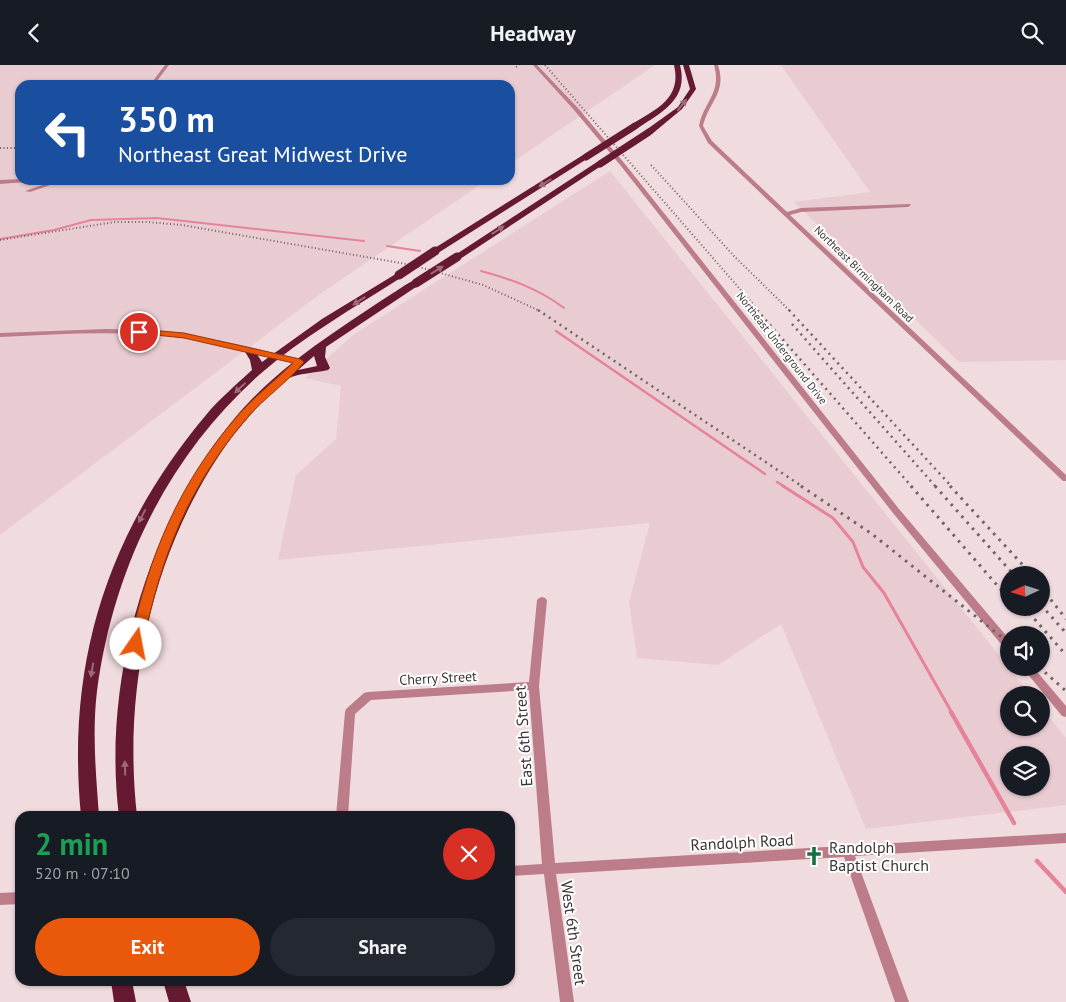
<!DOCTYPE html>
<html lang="en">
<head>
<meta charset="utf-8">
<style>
  :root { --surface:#171b24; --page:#242831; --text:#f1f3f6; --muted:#9ea1a6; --accent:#ea580c }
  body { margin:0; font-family:"PT Sans",sans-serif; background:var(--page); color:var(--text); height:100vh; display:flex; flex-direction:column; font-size:19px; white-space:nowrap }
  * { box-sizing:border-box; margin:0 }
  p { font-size:16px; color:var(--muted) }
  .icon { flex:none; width:28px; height:28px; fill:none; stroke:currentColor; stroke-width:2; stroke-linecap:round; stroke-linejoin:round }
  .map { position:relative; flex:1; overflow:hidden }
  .side { position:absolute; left:15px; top:746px; width:500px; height:175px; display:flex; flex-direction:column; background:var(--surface); border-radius:15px; box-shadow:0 1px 4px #0004 }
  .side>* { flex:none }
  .top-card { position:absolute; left:15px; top:15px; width:500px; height:105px; border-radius:15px; box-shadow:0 1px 4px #0004; background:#1a4fa0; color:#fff; overflow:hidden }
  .needle { width:32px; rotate:266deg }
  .buttons { position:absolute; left:1000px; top:501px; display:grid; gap:10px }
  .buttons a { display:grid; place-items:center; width:50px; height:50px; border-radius:50%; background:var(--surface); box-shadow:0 1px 4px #0004; font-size:25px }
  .pin { position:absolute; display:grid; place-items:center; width:42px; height:42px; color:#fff; margin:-21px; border:2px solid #fff; border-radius:50%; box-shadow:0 1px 5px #0007 }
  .me { position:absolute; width:55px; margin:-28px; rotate:12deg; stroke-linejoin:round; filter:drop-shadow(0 0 4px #0008) }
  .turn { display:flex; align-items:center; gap:18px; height:105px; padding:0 20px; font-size:22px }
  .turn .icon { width:65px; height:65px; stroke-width:2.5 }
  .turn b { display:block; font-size:35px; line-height:42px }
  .round { display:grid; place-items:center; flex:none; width:52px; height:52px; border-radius:26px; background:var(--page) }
  .summary { display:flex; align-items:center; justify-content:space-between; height:85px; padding:0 20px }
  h1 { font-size:30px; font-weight:600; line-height:38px; color:#1e9e55 }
  .primary-button { display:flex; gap:10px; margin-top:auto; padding:10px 20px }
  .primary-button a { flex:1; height:58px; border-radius:30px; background:var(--accent); color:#fff; font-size:20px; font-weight:600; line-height:58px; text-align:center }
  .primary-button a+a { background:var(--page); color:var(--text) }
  header { display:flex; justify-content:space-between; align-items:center; height:65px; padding:0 20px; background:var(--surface); font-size:22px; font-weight:600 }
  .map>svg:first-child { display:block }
</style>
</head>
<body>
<header><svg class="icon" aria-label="back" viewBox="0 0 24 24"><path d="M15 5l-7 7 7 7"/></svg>Headway<svg class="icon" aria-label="search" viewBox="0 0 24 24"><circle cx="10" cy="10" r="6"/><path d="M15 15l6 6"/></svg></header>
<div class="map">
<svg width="1066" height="937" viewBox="0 0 1066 937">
  <rect width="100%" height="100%" fill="#f0dbde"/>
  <g fill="#e9ccd1" fill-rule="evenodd">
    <path d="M0 0H655L510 99V20H20V115H487L320 229 0 470Z"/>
    <path d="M781 0H1066V295L959 297 794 137 870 127Z"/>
    <path d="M610 106 1031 630H1009V662H1041V642L1066 673V740L866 764 781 559 718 600 637 593 629 537 650 458 278 495 296 410 336 374 341 321 305 313 353 270ZM1009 690H1041V722H1009Z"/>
  </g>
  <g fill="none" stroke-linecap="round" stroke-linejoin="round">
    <g stroke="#e58399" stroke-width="2">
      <path d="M0 174 54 165 91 155 157 153 364 176"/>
      <path d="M387 181 420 186"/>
      <path d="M481 206C511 214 539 224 564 243"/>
    </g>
    <g stroke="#e58399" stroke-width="2.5">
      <path d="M556 266 765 409"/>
      <path d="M777 417 785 422"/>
    </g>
    <path stroke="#e58399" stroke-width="3" d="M783 421 833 453 853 477 863 502 884 528 952 648"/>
    <g stroke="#e58399" stroke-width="4.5">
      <path d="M951 647 1014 758"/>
      <path d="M1037 796 1066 827"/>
    </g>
    <g fill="#bd7c89" fill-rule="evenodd">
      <path d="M165 0H169L154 20H150Z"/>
      <path d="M533 0H537L578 43 625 99 899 444 1009 574V585L1005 584 893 448 621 101 574 45Z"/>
      <path d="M714 0H718C727 28 709 36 703 61L712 76 787 147 801 143 910 139 911 140 908 142 801 147 790 150 1066 410V416H1063L708 78 699 61C704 36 722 28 714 0Z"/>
      <path d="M20 114 29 115 26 117 0 119V115Z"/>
      <path d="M57 115H65L30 127 25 126Z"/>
      <path d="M106 264C177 265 235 276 302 296L303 297 300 299C262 289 224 278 184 273 123 265 61 269 0 272V268Z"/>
      <path d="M542 532 545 533 547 535 539 621 555 798 1066 768V778L855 791 909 937H895L844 792 556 809 574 937H560L544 809 510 811V801L542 799 529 625 371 635 355 649 348 751H336L345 647 346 644 364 628 368 627 529 617 537 535 539 533Z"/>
      <path d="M1022 602H1033L1066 641V652L1062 651Z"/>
      <path d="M20 827V839L0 840V828Z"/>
    </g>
    <g fill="#661a31" fill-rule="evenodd">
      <path d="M674 0H680C689 34 662 47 638 63H632V59C657 44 682 33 674 0Z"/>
      <path d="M683 0H689L696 24 682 44 652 69H646V65L678 42 690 24Z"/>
      <path d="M583 90 590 92 438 188 435 189 430 186Z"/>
      <path d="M597 97 604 99 460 194H454L452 192Z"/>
      <path d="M399 207 404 210 402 212C354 243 302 272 259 310 167 392 113 505 97 626 92 668 96 710 99 751H81C66 598 107 468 206 350 219 334 236 320 252 305L250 295 244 285 245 283H253L262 297 322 254Z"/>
      <path d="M416 215 421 218 419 220 326 282 325 292 330 303 328 305C316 308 298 308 287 314 272 323 247 354 235 368 154 475 122 619 137 751H119C102 616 147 459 234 354 262 320 299 291 336 266 355 253 374 240 393 228 400 224 408 217 416 215ZM314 291 317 301 298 305Z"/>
      <path d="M111 916H132L136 937H114Z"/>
      <path d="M163 916H184L191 937H169Z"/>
    </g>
    <g stroke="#6f6365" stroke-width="2" stroke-dasharray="1 2.5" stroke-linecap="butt">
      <path d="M545 0 759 246"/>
      <path d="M516 2 519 0"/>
      <path d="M0 83H20"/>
      <path d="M651 100 734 191 790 246"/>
      <path d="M0 175 115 157H148L182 160 412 200 483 220 540 246"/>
    </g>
    <g stroke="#6f6365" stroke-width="2.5" stroke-dasharray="2 4.5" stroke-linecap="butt">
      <path d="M538 245 803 422"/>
      <path d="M757 245 912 422"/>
      <path d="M789 245 952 422"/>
      <path d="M792 259 936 422"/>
    </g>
    <g stroke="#6f6365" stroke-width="3" stroke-dasharray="2.5 5.5" stroke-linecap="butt">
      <path d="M801 421 872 469 1009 578"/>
      <path d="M911 421 1009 534"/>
      <path d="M935 421 1014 510"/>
      <path d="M950 421 1032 510"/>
      <path d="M1041 522 1066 554"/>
      <path d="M1041 540 1066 568"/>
      <path d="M1024 542 1066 590"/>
      <path d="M1039 602 1066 626"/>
    </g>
    <g stroke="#661a31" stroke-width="7">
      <path d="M586 92 635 61"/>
      <path d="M600 99 649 67"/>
    </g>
    <g stroke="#661a31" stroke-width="9">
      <path d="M399 210 435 186"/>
      <path d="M416 218 457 192"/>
    </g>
  </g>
  <defs><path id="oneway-solid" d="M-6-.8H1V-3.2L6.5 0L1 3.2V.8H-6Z" transform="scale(1.25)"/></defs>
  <g fill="#9c6a79">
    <use href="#oneway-solid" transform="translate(682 40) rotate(-52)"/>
    <use href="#oneway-solid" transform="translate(545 118) rotate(148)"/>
    <use href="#oneway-solid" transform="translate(498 165) rotate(-33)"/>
    <use href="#oneway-solid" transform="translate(437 205) rotate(-32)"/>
    <use href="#oneway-solid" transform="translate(359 236) rotate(147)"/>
    <use href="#oneway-solid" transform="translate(240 323) rotate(137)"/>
    <use href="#oneway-solid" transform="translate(142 451) rotate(118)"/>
    <use href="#oneway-solid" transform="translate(92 605) rotate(99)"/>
    <use href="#oneway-solid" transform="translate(125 703) rotate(-92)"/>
  </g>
  <path fill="#ea580c" stroke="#983908" d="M139 264 184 268 300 294 304 297C287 318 264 333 247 353 188 422 161 491 143 579L141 582H132L130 579C149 490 179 417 240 348 256 330 276 315 293 298L184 273 136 268V265Z"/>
  <defs>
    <g id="church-bare" transform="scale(1.5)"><path d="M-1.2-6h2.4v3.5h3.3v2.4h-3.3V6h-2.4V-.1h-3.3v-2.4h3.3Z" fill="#146f43" stroke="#fff" stroke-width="2.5" paint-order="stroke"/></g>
  </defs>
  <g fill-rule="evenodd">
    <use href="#church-bare" x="814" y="791"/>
  </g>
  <g text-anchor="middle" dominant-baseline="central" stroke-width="4" stroke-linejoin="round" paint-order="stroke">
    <g font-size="11" fill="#3c3435" stroke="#fff">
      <text transform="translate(864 209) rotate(44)">Northeast Birmingham Road</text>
      <text transform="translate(782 283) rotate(52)">Northeast Underground Drive</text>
    </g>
    <g font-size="14" fill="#3c3435" stroke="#fff">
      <text transform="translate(438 613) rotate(-3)">Cherry Street</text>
    </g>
    <g font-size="16" fill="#3c3435" stroke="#fff">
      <text transform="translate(523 671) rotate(-94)">East 6th Street</text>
      <text transform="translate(742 777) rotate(-3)">Randolph Road</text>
      <text transform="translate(574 868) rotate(82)">West 6th Street</text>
    </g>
    <g font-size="16" fill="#3c3435" stroke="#fff" text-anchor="start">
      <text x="829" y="782">Randolph<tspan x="829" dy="18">Baptist Church</tspan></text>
    </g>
  </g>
</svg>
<div class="buttons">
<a><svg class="needle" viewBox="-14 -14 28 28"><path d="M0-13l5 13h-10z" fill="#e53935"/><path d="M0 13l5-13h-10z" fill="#9ea1a6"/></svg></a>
<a><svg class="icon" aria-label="sound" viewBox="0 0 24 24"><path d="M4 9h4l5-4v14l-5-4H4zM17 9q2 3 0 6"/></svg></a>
<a><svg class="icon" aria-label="search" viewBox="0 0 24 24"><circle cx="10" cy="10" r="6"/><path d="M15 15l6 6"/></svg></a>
<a><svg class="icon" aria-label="layers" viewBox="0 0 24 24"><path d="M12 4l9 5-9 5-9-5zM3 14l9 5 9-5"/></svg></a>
</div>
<div class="pin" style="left:139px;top:267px;background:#d93025"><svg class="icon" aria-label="arrive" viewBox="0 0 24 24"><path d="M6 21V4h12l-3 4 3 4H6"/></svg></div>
<svg class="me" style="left:136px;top:579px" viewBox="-20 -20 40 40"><circle r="19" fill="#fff"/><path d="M0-13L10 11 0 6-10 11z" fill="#ea580c"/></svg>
<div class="top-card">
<div class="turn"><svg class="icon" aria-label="left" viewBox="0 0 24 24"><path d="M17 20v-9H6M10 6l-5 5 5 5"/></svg><div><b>350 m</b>Northeast Great Midwest Drive</div></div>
</div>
<section class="side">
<div class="summary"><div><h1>2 min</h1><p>520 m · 07:10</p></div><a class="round" style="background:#d93025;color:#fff"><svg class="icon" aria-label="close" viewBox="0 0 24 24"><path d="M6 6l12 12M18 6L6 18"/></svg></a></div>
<div class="primary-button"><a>Exit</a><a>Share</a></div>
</section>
</div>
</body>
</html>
